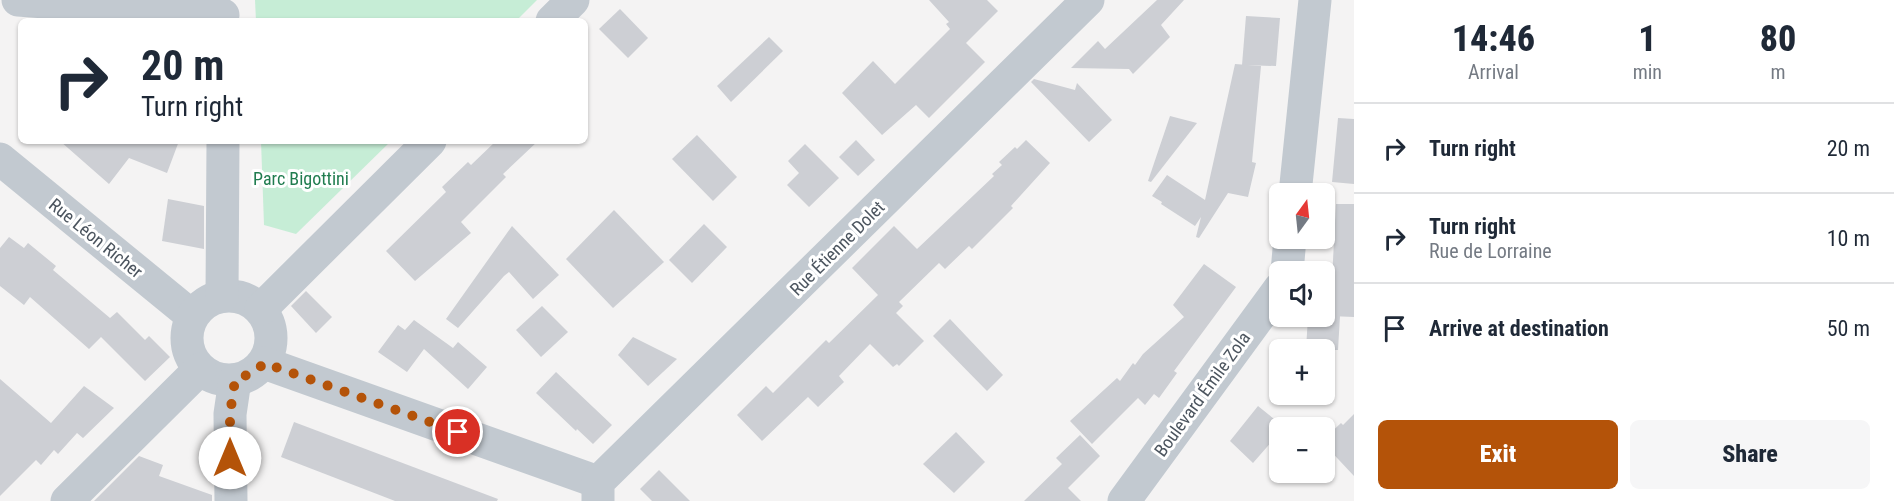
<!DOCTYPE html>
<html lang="en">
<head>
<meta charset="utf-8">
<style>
  :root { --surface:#fff; --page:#f6f6f7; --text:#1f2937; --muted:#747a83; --line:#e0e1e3; --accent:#b45309 }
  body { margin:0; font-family:"Roboto Condensed",sans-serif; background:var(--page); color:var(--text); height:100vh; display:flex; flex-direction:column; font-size:22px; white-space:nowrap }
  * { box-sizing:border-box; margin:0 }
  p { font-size:20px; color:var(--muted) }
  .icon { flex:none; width:33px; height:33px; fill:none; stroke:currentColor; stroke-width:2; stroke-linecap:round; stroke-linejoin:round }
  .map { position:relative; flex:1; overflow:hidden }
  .details { display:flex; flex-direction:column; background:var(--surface); width:540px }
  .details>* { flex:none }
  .banner { position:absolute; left:18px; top:18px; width:570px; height:126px; border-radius:9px; box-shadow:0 2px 4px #0004; background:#fff; color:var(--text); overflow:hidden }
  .needle { width:39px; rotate:15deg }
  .buttons { position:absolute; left:1269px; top:183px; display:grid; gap:12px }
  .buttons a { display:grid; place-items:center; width:66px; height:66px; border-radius:9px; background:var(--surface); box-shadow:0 2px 4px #0004; font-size:30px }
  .pin { position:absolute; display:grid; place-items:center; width:51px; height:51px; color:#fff; margin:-26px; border:3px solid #fff; border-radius:50%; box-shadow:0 2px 6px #0007 }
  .me { position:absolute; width:66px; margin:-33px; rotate:0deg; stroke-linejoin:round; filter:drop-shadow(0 0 4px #0008) }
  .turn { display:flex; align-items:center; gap:21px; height:126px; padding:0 24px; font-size:27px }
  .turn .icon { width:78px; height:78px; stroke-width:2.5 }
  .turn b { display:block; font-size:42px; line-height:51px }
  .eta { display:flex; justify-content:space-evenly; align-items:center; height:102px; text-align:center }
  .eta b { font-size:36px; font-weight:800; line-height:42px }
  .action { display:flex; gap:12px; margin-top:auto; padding:12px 24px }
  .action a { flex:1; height:69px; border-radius:9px; background:var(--accent); color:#fff; font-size:24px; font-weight:800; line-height:69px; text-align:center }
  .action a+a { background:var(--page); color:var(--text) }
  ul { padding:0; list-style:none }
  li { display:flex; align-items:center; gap:18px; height:90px; padding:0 24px; border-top:2px solid var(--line) }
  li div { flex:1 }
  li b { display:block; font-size:22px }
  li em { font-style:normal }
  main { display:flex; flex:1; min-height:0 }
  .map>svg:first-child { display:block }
</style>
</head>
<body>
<main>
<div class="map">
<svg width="1354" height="501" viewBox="0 0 1354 501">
  <rect width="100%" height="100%" fill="#f4f3f3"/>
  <g fill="#c6edd6">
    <path d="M255 0H537L516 21H256Z"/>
    <path d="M261 141H391L296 234 264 225Z"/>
  </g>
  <g fill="#cdcfd4">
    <path d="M929 0H987L998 11 966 43 985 62 929 118 916 105 882 135 842 93 873 61 895 84 950 29 946 24 949 22Z"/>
    <path d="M1157 0H1184L1161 25 1170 37 1133 74 1129 69 1071 68 1098 41 1105 49Z"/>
    <path d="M620 9 648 38 628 58 599 29Z"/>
    <path d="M1246 16 1280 18 1276 66 1242 65Z"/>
    <path d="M769 37 783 51 731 102 717 86Z"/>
    <path d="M1235 64 1261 66 1252 162 1256 163 1248 197 1228 193 1199 238 1196 237 1201 217 1195 226 1161 204 1162 202 1152 196 1167 175 1205 200Z"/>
    <path d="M1034 79 1075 90 1077 83 1112 120 1089 142 1031 82Z"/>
    <path d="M1170 116 1197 123 1151 182 1148 181Z"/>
    <path d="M1338 118 1354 119V184L1332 182Z"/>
    <path d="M697 135 737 177 713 201 672 159Z"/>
    <path d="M856 140 875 160 858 176 839 157Z"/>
    <path d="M1026 140 1050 163 1011 206 1013 208 972 249 969 246 945 269 939 263 899 302 903 306 896 313 924 341 899 366 897 364 893 367 870 344 839 376 844 382 818 407 808 397 762 441 737 415 766 386 773 393 826 340 829 343 878 295 852 268 894 226 917 249 994 176 992 174 1002 165 999 162 1015 147 1017 149Z"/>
    <path d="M60 141H179L167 173 129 158 109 184Z"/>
    <path d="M496 141H538L503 174 506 177 461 222 471 233 415 281 386 251 446 192 442 187 468 162 471 165Z"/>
    <path d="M805 144 839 178 809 207 787 185 799 173 788 161Z"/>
    <path d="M168 199 204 206V249L162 241Z"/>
    <path d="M1336 204H1354V317L1330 316Z"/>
    <path d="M614 210 664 262 613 308 566 259Z"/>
    <path d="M704 224 727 247 692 283 669 260Z"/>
    <path d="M512 226 559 275 533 299 509 272 504 276 458 328 446 319Z"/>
    <path d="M9 237 24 248 28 243 56 266 53 270 110 318 117 312 145 340 149 336 170 357 145 381 101 337 89 349 30 297 24 305 0 286V248Z"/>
    <path d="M1204 264 1236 287 1174 371 1177 373 1159 398 1154 394 1145 405 1138 398 1092 444 1070 421 1117 378 1120 381 1133 363 1135 365 1143 354 1184 317 1173 305Z"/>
    <path d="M306 291 332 317 316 333 291 306Z"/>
    <path d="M542 306 568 332 541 357 516 330Z"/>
    <path d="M1308 316H1340L1338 350H1306Z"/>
    <path d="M950 319 1003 375 987 391 933 336Z"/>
    <path d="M414 320 453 348 458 342 487 367 468 389 424 349 407 372 378 352 398 325 405 330Z"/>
    <path d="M633 337 677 359 648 386 618 355Z"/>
    <path d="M556 372 612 425 593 444 577 429 576 431 536 393Z"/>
    <path d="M0 379 51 423 84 386 114 408 83 438 77 433 58 454 54 450 41 465 36 460 0 496Z"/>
    <path d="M1258 406 1284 427 1280 428V432L1253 463 1230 441Z"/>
    <path d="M1354 414V476L1324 444V439L1341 423 1343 425Z"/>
    <path d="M294 422 498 499 497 501H395L281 457Z"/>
    <path d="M956 432 985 462 954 493 923 464Z"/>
    <path d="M1080 435 1100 456 1068 488 1081 501H1024L1062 464 1056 458Z"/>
    <path d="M139 456 163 465 159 476 212 495V501H94Z"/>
    <path d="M659 470 690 501H652L640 489Z"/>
  </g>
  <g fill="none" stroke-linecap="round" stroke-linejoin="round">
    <g stroke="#c2c9d0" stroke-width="33">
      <path d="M18 0 223 15"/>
      <path d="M552 21 573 0"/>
      <path d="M0 159 192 316"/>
      <path d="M1295 194 1315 0"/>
      <path d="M1287 272 1290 238"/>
      <circle cx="229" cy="338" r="42"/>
      <path d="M222 296 223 141"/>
      <path d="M261 309 430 141"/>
      <path d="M264 363 598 482"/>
      <path d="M67 501 200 369"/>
      <path d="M231 501 230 414 235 380"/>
      <path d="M598 501V482L1088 0"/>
      <path d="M1124 501 1280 288"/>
    </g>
  </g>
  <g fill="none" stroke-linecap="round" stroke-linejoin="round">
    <path stroke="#b45309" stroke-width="10" stroke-dasharray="0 18" d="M230 458V414L235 380 256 371 264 363 458 432"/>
  </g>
  <g text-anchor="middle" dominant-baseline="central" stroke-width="6" stroke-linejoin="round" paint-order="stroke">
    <g font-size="18" fill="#207c4f" stroke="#fff">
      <text x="301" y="178">Parc Bigottini</text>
    </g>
    <g font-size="18" fill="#4c555f" stroke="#fff">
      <text transform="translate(96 238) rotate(39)">Rue Léon Richer</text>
      <text transform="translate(837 248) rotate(-45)">Rue Étienne Dolet</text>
      <text transform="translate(1202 394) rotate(-54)">Boulevard Émile Zola</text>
    </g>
  </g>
</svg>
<div class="buttons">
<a><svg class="needle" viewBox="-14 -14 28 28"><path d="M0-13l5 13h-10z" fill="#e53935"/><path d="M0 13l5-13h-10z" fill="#747a83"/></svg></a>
<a><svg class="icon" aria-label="sound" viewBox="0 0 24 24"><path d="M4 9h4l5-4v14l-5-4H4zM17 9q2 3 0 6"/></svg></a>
<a>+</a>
<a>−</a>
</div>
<div class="pin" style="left:458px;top:432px;background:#d93025"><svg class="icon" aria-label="arrive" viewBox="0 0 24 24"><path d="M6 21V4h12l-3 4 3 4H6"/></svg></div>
<svg class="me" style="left:230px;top:458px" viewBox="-20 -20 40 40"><circle r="19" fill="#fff"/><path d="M0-13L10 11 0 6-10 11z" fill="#b45309"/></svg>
<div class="banner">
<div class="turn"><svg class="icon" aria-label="right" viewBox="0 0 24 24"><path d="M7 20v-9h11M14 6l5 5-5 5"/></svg><div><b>20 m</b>Turn right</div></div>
</div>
</div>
<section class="details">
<div class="eta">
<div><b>14:46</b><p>Arrival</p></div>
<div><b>1</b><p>min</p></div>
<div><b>80</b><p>m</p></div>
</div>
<ul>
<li><svg class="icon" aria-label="right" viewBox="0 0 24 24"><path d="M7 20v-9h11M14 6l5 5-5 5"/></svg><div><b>Turn right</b></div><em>20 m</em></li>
<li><svg class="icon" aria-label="right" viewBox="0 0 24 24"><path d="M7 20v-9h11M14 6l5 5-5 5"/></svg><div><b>Turn right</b><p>Rue de Lorraine</p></div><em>10 m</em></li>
<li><svg class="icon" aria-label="arrive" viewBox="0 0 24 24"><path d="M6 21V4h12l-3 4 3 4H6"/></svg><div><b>Arrive at destination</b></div><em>50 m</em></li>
</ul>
<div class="action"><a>Exit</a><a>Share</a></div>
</section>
</main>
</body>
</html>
